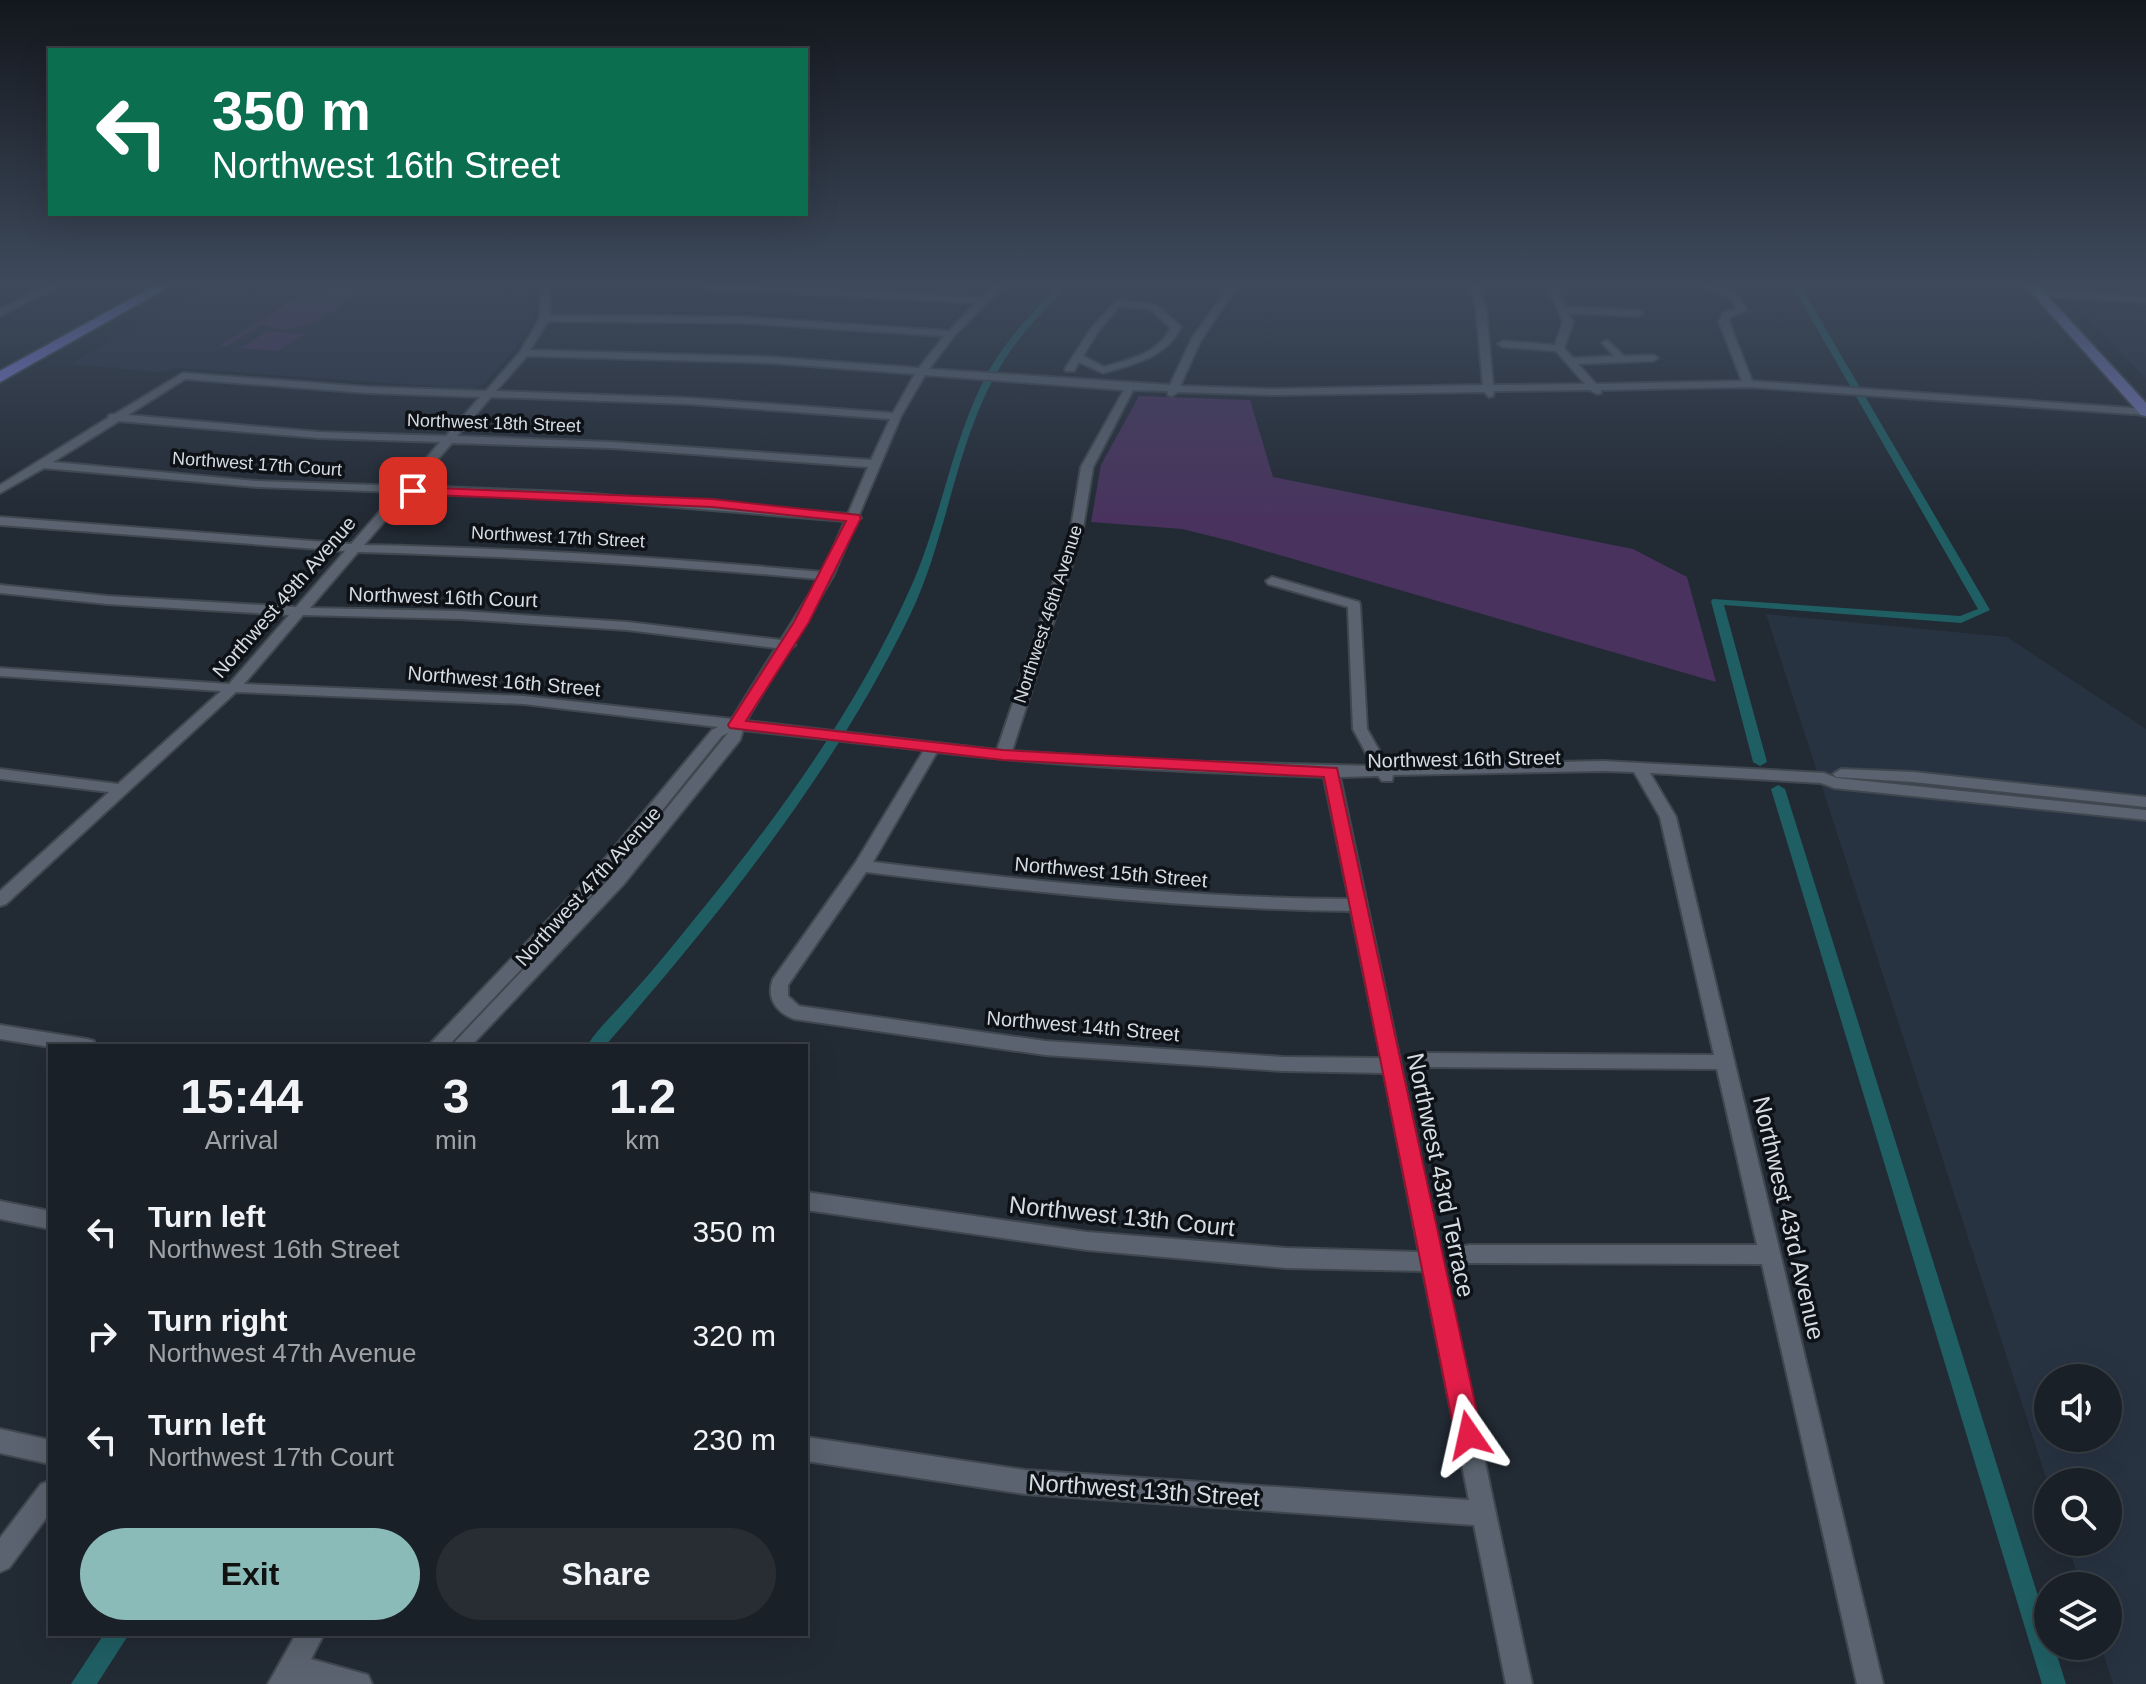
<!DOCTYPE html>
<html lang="en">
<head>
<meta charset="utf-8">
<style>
  :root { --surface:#1a2027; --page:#272d33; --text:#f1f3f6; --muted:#9fa3a7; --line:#383e44; --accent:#8bbbb9 }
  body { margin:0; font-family:Helvetica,sans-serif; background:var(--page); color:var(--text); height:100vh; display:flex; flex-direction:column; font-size:30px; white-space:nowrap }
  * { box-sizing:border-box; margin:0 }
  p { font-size:26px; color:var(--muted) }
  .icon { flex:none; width:44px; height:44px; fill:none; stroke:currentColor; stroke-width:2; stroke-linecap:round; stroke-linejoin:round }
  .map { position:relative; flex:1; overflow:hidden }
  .panel { position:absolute; left:48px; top:1044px; width:760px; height:592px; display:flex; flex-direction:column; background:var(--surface); border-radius:0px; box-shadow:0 8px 32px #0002,0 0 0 2px var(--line) }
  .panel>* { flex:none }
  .guide { position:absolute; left:48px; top:48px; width:760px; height:168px; border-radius:0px; box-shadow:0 8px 32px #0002,0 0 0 2px var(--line); background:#0b6e4f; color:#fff; overflow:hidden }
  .fabs { position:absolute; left:2034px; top:1364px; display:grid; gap:16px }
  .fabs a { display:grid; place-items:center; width:88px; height:88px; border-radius:50%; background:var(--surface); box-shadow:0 8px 32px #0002,0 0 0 2px var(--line); font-size:40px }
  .pin { position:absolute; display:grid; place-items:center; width:68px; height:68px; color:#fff; margin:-34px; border-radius:16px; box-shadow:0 4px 12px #0006 }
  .me { position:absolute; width:88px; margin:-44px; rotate:349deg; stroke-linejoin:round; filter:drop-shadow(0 0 6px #0008) }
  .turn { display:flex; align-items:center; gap:28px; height:168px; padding:0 32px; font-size:36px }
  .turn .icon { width:104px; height:104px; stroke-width:2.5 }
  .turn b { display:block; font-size:56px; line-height:68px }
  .eta { display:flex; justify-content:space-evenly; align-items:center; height:136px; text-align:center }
  .eta b { font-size:48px; font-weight:700; line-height:56px }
  .button { display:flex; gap:16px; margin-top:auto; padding:16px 32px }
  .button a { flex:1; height:92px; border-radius:48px; background:var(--accent); color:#111; font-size:32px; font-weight:700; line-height:92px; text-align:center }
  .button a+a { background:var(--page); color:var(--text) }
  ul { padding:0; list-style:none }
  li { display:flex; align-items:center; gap:24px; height:104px; padding:0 32px }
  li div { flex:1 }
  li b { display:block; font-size:30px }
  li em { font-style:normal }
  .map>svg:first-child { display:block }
</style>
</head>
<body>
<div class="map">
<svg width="2146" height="1684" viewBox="0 0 2146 1684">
  <rect width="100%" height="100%" fill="#222a34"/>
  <g fill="#283342" fill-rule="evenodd">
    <path d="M206 285H528L535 302 533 320 514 350 483 385 472 389 179 368 159 372 71 364Z"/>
    <path d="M2057 285H2146V298L2065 292Z"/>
    <path d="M2076 301 2146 305V379L2073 302Z"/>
    <path d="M1766 614 2007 637 2146 729V1684H2113L2101 1646H2108V1586H2081L2067 1542H2108V1482L2048 1484ZM2048 1378H2108V1438H2048Z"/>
  </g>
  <g fill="#49335e">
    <path d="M336 286 351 288 355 294C333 315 294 339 263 324L227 346H219L302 294Z"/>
    <path d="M268 331 304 334 278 351 241 348Z"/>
    <path d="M1139 396 1250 400 1273 477 1633 549 1687 577 1716 682 1231 541 1182 529 1091 522 1101 465Z"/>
  </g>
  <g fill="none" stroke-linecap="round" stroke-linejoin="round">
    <g fill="#1f5f64" fill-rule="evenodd">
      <path d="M1060 285H1068C1043 312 1017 337 999 369 955 444 948 535 911 613 834 773 721 913 605 1046H587C597 1029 613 1015 626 1000 649 975 671 948 692 922 776 820 856 710 910 589 940 523 950 449 982 384 1000 346 1030 314 1060 285Z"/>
      <path d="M1792 285H1800L1990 610 1961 623 1724 605 1767 762 1760 766 1753 762 1711 601 1713 599 1960 616 1978 609Z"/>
      <path d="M1778 785 1785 789 2048 1628V1646H2054L2066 1684H2042L1771 789Z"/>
      <path d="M104 1634H129L97 1684H71Z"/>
    </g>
    <g stroke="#40474f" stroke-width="4">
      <g id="minor">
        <path d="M49 285H59L0 316V309Z"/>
        <path d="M541 285H549L550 315 743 317 949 331 976 303 710 288 706 285H749L982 298 995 285H1004L954 336 929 369 1170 385 1191 340 1230 285H1238L1201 340 1180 386 1272 389 1483 385 1476 308 1469 285H1477L1486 308 1493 385 1585 384 1556 351 1503 347 1498 344 1503 341 1555 345 1563 322 1547 285H1555L1566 307 1638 310 1643 313 1638 316 1568 313 1573 322 1564 348 1573 358 1614 356 1602 343 1607 340 1624 356 1653 355 1658 358 1653 361 1578 364 1596 384 1742 381 1719 322 1723 313 1737 309 1732 299 1705 285C1725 284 1738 292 1747 310L1730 317 1729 322 1752 381 2146 409V415L1748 387 1601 390V393L1597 394 1590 390 1494 391 1493 396 1489 397 1484 392 1272 395 1178 392 1172 396 1168 395V391L1133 390 1093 467 1082 534 1012 751 1167 761 1373 766 1353 729 1348 607 1268 584 1266 581 1272 577 1359 602 1360 605 1367 729 1388 766 1603 761 1824 773 1837 778 2146 810V820L1834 788 1821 783 1650 773 1676 817 1883 1684H1857L1762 1264 1469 1263 1461 1261 1458 1254 1461 1247 1469 1245H1757L1717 1069 1422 1067 1415 1065 1413 1060 1415 1055 1422 1053 1714 1055 1660 817 1634 772 1603 771 1393 775 1392 781H1382L1378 776 1340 777 1532 1684H1506L1474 1525 1025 1494 806 1461V1437L1025 1470 1469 1500 1423 1271 1286 1268 1087 1250 806 1210V1192L1087 1232 1286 1248 1419 1252 1384 1073 1283 1071 1045 1055 794 1019C776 1012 766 998 773 979L856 862 924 750 743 730 740 740 623 885 471 1046H451L611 877 728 733 722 736 605 881 448 1046H428L593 873 712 730 718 727 524 704 236 692 6 904 0 906V891L109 792 0 779V769L118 784 221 691 0 676V668L229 684 289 615 107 604 0 593V585L107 596 296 607 345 551 0 525V517L351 544 397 492 257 487 44 468 0 493V485L108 418 109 415 115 414 183 373 368 387 486 391 520 352 540 318ZM548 321 743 323 944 336 919 368 770 357 530 350ZM527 356 770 363 915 374 893 413 689 398 496 391ZM925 375 1124 390 1081 467 1070 534 997 750 746 721 789 649 795 645 793 643 833 576 857 521 861 518 859 515 901 416ZM185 379 368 393 480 397 446 436 319 432 128 415ZM491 397 689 404 890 419 871 460 611 442 457 436ZM119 421 319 438 440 442 403 486 257 481 53 462ZM452 443 611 448 868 467 848 514 566 492 414 486ZM409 493 566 498 845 521 823 572C670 558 518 548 364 545ZM358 552C512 556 665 565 819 579L781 640 627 622 460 611 310 608ZM303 615 460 619 627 630 776 648 732 719 524 696 244 684ZM937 752C1066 767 1195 772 1324 777L1349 899C1189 898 1031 881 873 862ZM866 872C1028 892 1188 909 1351 911L1381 1058 1283 1057 1045 1041 799 1006 788 996V985Z"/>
        <path d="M2038 290 2146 297V303L2035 295V291Z"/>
        <path d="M1117 300 1156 305 1181 327C1166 358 1134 364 1103 373L1079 362 1074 371H1066L1065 369 1090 330ZM1119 306 1150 309 1171 328C1158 354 1130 359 1104 367L1083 356 1097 333Z"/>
        <path d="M1841 769 1913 772 2146 797V807L1913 782 1836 777 1833 774Z"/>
        <path d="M0 1025 87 1039 94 1041 96 1046 50 1047 0 1039Z"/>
        <path d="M0 1201 50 1211V1229L0 1219Z"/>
        <path d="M0 1429 50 1440V1464L0 1453Z"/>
        <path d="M50 1481V1513L9 1568 0 1572V1538L41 1484Z"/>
        <path d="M296 1634H324L311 1659 368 1675 372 1684H268Z"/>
      </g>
    </g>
    <g stroke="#40474f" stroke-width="4">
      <path id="major" d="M2025 285H2037L2146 403V416L2141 415Z"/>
    </g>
    <g stroke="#40474f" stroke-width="4">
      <path id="highway" d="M156 285H172L0 382V371Z"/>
    </g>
    <use href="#minor" fill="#5a636f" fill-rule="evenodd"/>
    <use href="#major" fill="#7176b8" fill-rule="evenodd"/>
    <use href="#highway" fill="#8082e8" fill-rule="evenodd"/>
  </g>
  <linearGradient id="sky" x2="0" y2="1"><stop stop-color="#13171d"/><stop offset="0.55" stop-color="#3e4a5c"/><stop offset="1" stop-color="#3e4a5c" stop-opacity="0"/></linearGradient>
  <rect width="2146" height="520" fill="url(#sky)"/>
  <path fill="#e11d48" stroke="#92132f" stroke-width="2" d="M413 487 712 499 859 515 861 518 809 622 746 721 1003 750 1337 768 1482 1435 1478 1444 1469 1448 1459 1444 1455 1435 1324 777 1003 760 730 728 728 725 794 622 846 521 712 507 409 494 407 491Z"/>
  <g text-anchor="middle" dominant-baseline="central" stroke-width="7" stroke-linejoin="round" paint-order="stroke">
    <g font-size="18" fill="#d6dce3" stroke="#0e1217">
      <text transform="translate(494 423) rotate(2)">Northwest 18th Street</text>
      <text transform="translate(257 464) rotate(4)">Northwest 17th Court</text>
      <text transform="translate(558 537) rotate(3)">Northwest 17th Street</text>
      <text transform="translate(1048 614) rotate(-72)">Northwest 46th Avenue</text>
    </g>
    <g font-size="20" fill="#d6dce3" stroke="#0e1217">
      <text transform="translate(284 597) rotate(-49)">Northwest 49th Avenue</text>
      <text transform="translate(443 597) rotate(2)">Northwest 16th Court</text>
      <text transform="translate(504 681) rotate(5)">Northwest 16th Street</text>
      <text transform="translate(1464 759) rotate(-1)">Northwest 16th Street</text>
      <text transform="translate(1111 872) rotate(5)">Northwest 15th Street</text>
      <text transform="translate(588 886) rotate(-48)">Northwest 47th Avenue</text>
      <text transform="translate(1083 1026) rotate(5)">Northwest 14th Street</text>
    </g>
    <g font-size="24" fill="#d6dce3" stroke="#0e1217">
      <text transform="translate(1441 1175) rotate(78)">Northwest 43rd Terrace</text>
      <text transform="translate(1122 1216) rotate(6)">Northwest 13th Court</text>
      <text transform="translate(1789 1218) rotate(77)">Northwest 43rd Avenue</text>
      <text transform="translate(1144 1490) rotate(4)">Northwest 13th Street</text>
    </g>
  </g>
</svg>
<div class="fabs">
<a><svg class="icon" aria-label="sound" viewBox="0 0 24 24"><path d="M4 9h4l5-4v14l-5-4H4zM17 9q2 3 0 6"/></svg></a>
<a><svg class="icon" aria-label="search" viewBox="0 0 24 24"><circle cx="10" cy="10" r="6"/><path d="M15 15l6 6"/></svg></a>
<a><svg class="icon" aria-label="layers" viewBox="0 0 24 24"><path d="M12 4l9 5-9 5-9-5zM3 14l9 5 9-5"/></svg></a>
</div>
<div class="pin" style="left:413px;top:491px;background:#d93025"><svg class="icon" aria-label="arrive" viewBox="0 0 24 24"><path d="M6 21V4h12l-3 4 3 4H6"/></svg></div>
<svg class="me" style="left:1469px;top:1435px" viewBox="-20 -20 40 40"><path d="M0-17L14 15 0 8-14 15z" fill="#e11d48" stroke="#fff" stroke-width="4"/></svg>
<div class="guide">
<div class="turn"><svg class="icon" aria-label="left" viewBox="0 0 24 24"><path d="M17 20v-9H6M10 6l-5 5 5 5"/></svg><div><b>350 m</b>Northwest 16th Street</div></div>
</div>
<section class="panel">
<div class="eta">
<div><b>15:44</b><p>Arrival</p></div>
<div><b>3</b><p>min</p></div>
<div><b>1.2</b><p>km</p></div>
</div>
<ul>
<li><svg class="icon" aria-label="left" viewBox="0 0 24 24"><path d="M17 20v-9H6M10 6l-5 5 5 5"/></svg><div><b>Turn left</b><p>Northwest 16th Street</p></div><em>350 m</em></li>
<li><svg class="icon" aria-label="right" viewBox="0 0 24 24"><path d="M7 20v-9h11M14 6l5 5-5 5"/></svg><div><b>Turn right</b><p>Northwest 47th Avenue</p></div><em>320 m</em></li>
<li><svg class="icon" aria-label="left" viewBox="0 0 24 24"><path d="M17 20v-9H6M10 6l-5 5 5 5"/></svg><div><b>Turn left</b><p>Northwest 17th Court</p></div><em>230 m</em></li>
</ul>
<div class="button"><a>Exit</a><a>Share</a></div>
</section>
</div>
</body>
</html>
